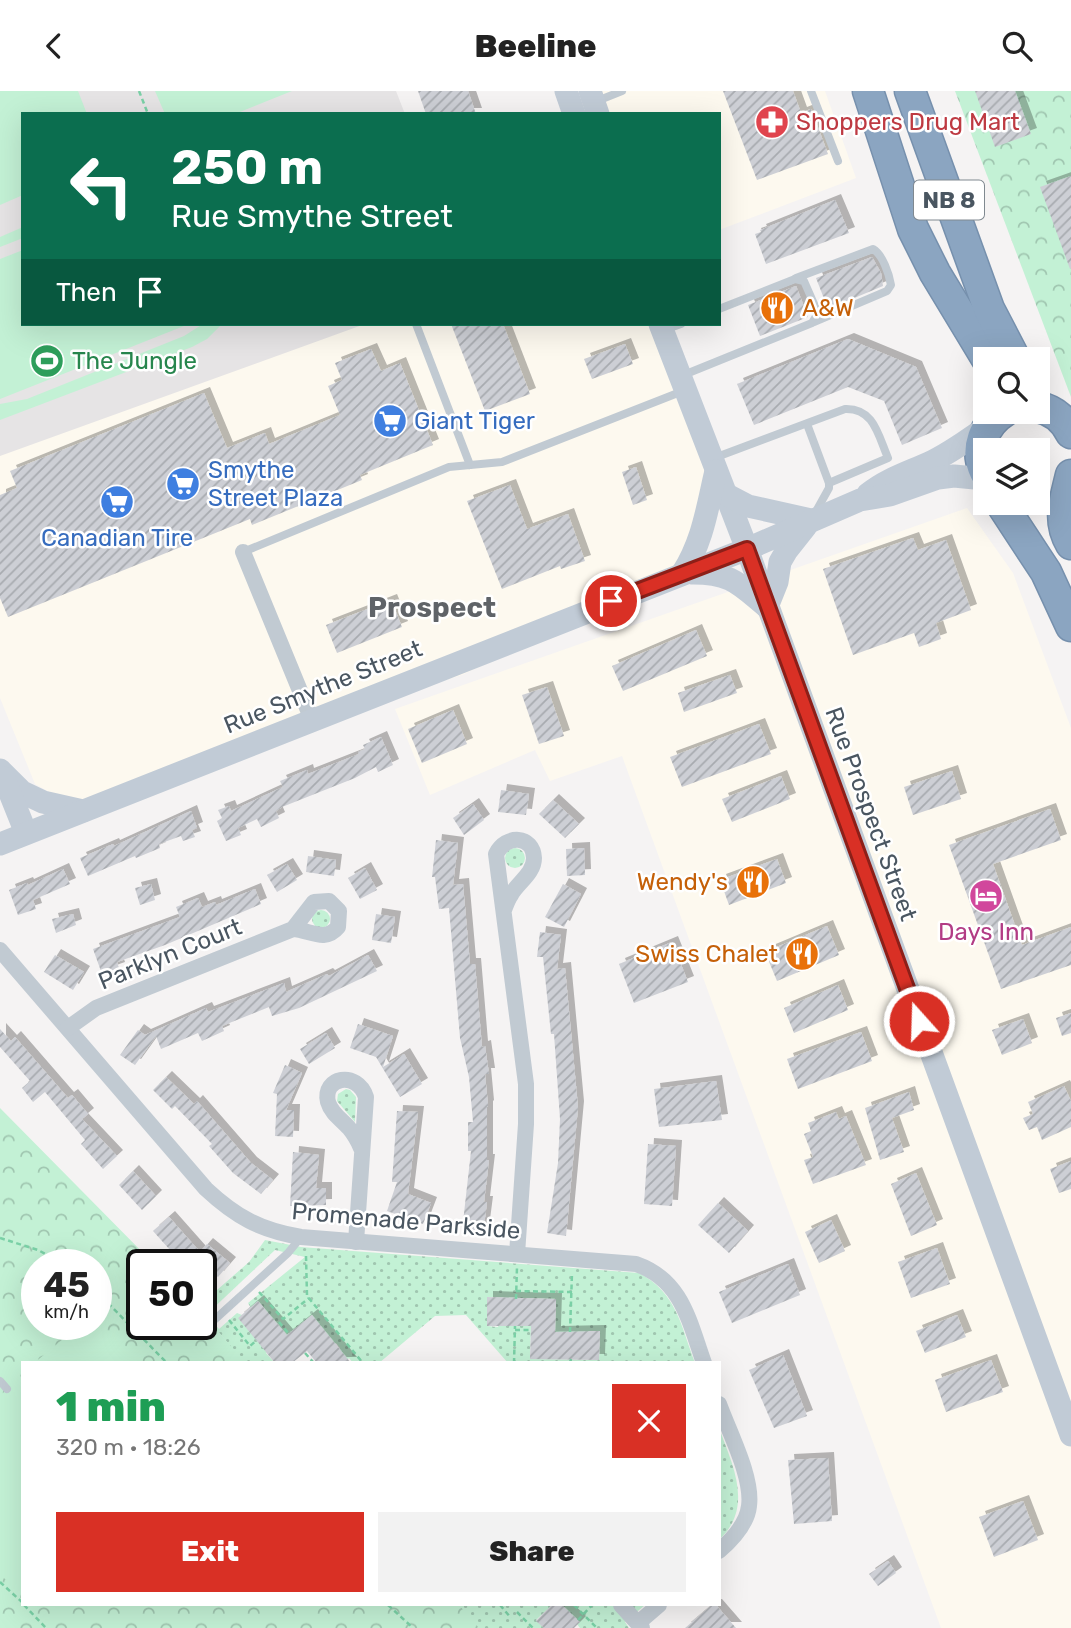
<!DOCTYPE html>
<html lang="en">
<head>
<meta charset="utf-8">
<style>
  :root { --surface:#fff; --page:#f2f2f2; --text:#222; --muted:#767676; --accent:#d93025 }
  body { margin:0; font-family:Rubik,sans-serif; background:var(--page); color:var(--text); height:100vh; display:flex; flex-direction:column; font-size:26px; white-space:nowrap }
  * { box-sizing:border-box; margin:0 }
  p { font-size:23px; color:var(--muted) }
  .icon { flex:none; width:38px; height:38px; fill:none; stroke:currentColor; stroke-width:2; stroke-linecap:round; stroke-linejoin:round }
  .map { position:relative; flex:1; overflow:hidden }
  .details { position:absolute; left:21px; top:1270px; width:700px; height:245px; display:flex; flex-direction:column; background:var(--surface); border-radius:0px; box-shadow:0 7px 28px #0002 }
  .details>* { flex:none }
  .top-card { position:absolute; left:21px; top:21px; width:700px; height:214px; border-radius:0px; box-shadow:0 7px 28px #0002; background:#0b6e4f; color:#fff; overflow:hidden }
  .controls { position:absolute; left:973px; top:256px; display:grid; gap:14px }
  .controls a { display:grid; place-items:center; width:77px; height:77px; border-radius:0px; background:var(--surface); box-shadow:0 7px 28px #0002; font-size:35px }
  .speed { position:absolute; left:21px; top:1158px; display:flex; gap:14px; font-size:35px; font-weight:700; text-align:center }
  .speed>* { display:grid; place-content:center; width:91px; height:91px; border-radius:50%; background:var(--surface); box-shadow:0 7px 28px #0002; line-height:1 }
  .speed small { font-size:18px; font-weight:400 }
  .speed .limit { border:4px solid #111; border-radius:10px; background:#fff; color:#111 }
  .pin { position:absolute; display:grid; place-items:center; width:60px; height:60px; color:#fff; margin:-30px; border:4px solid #fff; border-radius:50%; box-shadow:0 2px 7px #0007 }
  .me { position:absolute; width:77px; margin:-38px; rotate:340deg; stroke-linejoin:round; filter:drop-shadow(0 0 5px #0008) }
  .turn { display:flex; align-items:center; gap:24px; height:147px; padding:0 35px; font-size:32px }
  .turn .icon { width:91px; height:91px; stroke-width:2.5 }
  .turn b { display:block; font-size:49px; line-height:60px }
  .then { display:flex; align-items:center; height:66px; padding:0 35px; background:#0003; gap:14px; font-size:26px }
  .round { display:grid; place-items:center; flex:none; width:74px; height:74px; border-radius:0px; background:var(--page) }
  .overview { display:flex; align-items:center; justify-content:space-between; height:119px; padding:0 35px }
  h1 { font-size:42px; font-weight:800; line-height:52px; color:#1e9e55 }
  .cta { display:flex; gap:14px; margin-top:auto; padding:14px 35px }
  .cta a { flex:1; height:80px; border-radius:0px; background:var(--accent); color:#fff; font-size:28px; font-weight:800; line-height:80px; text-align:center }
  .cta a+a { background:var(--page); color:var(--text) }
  header { display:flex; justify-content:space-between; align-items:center; height:91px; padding:0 35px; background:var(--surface); font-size:32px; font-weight:800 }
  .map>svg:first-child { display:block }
</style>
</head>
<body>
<header><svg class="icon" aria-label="back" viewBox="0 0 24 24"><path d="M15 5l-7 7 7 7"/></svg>Beeline<svg class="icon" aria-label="search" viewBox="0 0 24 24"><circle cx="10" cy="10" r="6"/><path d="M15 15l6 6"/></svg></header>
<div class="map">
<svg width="1071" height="1537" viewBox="0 0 1071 1537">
  <defs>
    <pattern id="grass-dots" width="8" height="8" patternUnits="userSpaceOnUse" patternTransform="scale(1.75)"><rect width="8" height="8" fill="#c3f1d5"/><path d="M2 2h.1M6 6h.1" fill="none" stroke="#a0c6b0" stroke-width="1.8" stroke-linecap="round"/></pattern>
    <pattern id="park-crowns" width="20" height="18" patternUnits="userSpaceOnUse" patternTransform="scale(1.75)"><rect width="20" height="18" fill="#c3f1d5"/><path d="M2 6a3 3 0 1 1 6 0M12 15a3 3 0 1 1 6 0" fill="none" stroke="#a0c6b0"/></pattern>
    <pattern id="building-hatch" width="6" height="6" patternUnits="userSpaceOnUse" patternTransform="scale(1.75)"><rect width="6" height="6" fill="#cdcfd5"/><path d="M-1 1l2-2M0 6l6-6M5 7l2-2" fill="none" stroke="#a8abb0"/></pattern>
    <filter id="shadow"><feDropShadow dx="6" dy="-6" stdDeviation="0" flood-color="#0004"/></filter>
  </defs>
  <rect width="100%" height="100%" fill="#f5f3f3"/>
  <g fill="#fdf9ef">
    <path d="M590 0H825L856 87 719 139V23H598Z"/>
    <path d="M318 233H660L716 389 678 480 462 584 312 629 83 720 35 693 0 607V362Z"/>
    <path d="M967 417 1013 482 1071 637V1537H941L622 665 550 690 535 659 430 704 395 618Z"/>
  </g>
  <path fill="#e6e4e5" d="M0 0H396L405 23H23V233H365L0 365Z"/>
  <g fill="url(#grass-dots)" fill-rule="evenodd">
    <circle cx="515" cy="767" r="10"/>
    <circle cx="321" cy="828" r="9"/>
    <path d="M346 998 350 999 356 1006 355 1031 337 1010 338 1003Z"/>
    <path d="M265 1149 301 1156 639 1182C677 1202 681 1235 695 1272H508L466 1224 435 1225 379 1272H353L349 1267 347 1269 338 1259 340 1257 336 1252 334 1254 312 1224 285 1246 264 1220 265 1218 259 1211 251 1217 248 1212 305 1166 275 1159 206 1224 219 1238 237 1222 242 1224 239 1228 268 1260 266 1262 275 1272H245L201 1221V1213L249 1171ZM487 1206 556 1208 555 1243 589 1244V1240H600L599 1269 530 1268 531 1233 499 1232 498 1236 487 1235Z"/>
    <path d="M719 1337C733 1375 754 1416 719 1449Z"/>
    <path d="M457 1514H552L536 1529 544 1537H478Z"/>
    <path d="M562 1514H645L625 1531 629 1537H580Z"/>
  </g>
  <g fill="url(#park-crowns)" fill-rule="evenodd">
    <path d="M955 0H1071V306Z"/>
    <path d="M0 1017 155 1174H142V1234H201V1221L246 1272H23V1514H459L479 1537H0ZM37 1174H96V1234H37Z"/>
  </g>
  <g fill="#c3f1d5">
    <path d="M0 0H78L87 23H23V104L0 114Z"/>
    <path d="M155 0H292L235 23H165Z"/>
    <path d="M23 136V147L0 156V146Z"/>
    <path d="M23 159V233H189L0 308V168Z"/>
    <path d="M203 233H222L207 248 192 256 0 329V313L27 308 184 245Z"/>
    <path d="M80 1234 94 1236 124 1272H34Z"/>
    <path d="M23 1283V1502L0 1484V1305Z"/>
  </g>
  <g fill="url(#building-hatch)" filter="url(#shadow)">
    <path d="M418 0H468L476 23H426Z"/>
    <path d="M723 0H793L801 22 811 18 828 63 757 89Z"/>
    <path d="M975 0H1015L1031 43 995 56Z"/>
    <path d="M1071 85V177L1070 178 1040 96Z"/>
    <path d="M835 109 849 142 766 173 755 143 761 141 760 139Z"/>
    <path d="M872 166 881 182 883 195 828 218 816 187Z"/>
    <path d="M796 195 808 226 760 245 748 214Z"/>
    <path d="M451 233H503L530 303 485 320Z"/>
    <path d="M848 248 916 276 942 337 902 354 884 310 848 296 754 334 737 293Z"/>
    <path d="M625 253 633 273 592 288 584 268Z"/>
    <path d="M371 258 381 280 400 272 433 354 360 384 362 389 252 434 250 428 8 526 0 507V404L17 397 10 380 204 302 227 357 265 342 269 353 340 324 328 295 342 289 335 272Z"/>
    <path d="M636 376 647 409 633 414 622 381Z"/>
    <path d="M510 394 527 438 568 423 585 470 561 478 560 475 502 498 467 410Z"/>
    <path d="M913 447 918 459 946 449 971 519 936 532 941 548 919 556 914 542 853 564 823 478Z"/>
    <path d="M391 509 402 536 337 562 326 534Z"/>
    <path d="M696 539 707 565 623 600 612 575Z"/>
    <path d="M730 584 737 602 684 621 678 602Z"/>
    <path d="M547 596 564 645 539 653 522 604Z"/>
    <path d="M453 619 467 653 422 672 408 638Z"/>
    <path d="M759 633 771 663 682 696 670 666Z"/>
    <path d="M381 646 393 674 378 681 376 676 355 687 282 716 276 720 279 727 261 736 257 728 238 737 241 744 226 750 217 730 222 727 218 719 229 715 231 720 283 696 280 690 307 679 308 683 359 663 358 661 365 658 363 654Z"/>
    <path d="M952 680 961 708 913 724 904 696Z"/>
    <path d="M781 685 790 708 732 731 722 708Z"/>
    <path d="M501 699 529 703 526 724 498 721Z"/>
    <path d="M553 709 579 733 565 747 539 723Z"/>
    <path d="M473 713 484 729 464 744 453 727Z"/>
    <path d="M1050 718 1061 749 993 773 1022 854 1071 836V874L1001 898 949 754Z"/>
    <path d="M191 720 197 737 192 739 195 746 183 750 181 745 159 753 160 757 136 767 135 765 88 785 80 767 113 753 114 755Z"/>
    <path d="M436 749 458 752 453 794 463 793 470 873H475L482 956 485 955 489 983H485L488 1015 487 1016V1069H489L484 1111H487L483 1142 462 1140 471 1060H468V1031H473L469 986 460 947 449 817 439 818 435 786H432Z"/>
    <path d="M584 757 585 784 567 785 566 758Z"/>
    <path d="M308 765 336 769 334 785 306 781Z"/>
    <path d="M777 768 786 792 729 814 720 789Z"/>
    <path d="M287 773 297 789 277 801 267 784Z"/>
    <path d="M365 777 377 799 360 808 348 787Z"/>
    <path d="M63 778 70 793 33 809 36 818 18 824 9 799 27 792 28 794Z"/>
    <path d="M151 793 155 809 140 814 135 797Z"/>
    <path d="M563 793 581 803 564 836 545 826Z"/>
    <path d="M255 798 261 813 165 854 117 871 119 877 102 883 93 858 180 826 176 816 198 807 202 816 215 811 216 814Z"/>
    <path d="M73 823 76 834 56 842 52 828Z"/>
    <path d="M376 823 395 826 391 852 372 849Z"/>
    <path d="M827 835 839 864 777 890 765 861Z"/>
    <path d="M540 841 561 844 557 878 565 877 578 1016 566 1145 547 1142 558 1072 560 1028 554 943H551L543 866H537Z"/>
    <path d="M672 851 688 891 634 912 619 873Z"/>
    <path d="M55 864 84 881 73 899 44 881Z"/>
    <path d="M368 864 377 880 299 917 272 925 269 916 222 935 224 940 202 950 198 942 161 958 156 945 135 974 120 964 138 939 145 944 206 917 208 921 284 892 286 901 327 883 329 885Z"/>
    <path d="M838 894 848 919 794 942 784 917Z"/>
    <path d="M1071 922V942L1062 945 1056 927Z"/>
    <path d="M1023 928 1032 952 1002 964 992 939Z"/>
    <path d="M358 933 393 945 383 976 404 963 422 993 400 1006 376 966 350 957Z"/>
    <path d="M0 938 11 950 15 946 68 1007 72 1004 88 1023 82 1028 117 1065 103 1078 81 1053 85 1049 45 1001 33 1011 22 997 30 990 0 956Z"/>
    <path d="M861 941 872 970 798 998 787 968Z"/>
    <path d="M326 942 335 957 309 973 300 958Z"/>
    <path d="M285 974 302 982 286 1019H294L293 1046 275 1045 277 1003 273 1002Z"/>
    <path d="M166 986 194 1013 197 1010 251 1072 273 1089 261 1103 233 1082 209 1055 212 1053 175 1015 172 1018 153 999Z"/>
    <path d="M716 990 722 1029 659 1036 654 998Z"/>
    <path d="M1064 995 1071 1010V1036L1042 1049 1037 1036 1029 1039 1023 1027 1033 1023 1028 1011Z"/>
    <path d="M909 1001 914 1019 892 1027 904 1061 880 1069 865 1017Z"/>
    <path d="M397 1020 418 1021 408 1103 431 1112 423 1133 387 1120 397 1091H392Z"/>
    <path d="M836 1021 839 1028 846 1025 866 1074 813 1093 804 1069 813 1066 804 1043 811 1040 808 1032Z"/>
    <path d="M648 1053 676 1055 672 1115 644 1113Z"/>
    <path d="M293 1061 319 1064 316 1097H326V1114L290 1115Z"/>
    <path d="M1071 1070V1098L1059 1102 1050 1078Z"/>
    <path d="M133 1080 156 1105 142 1119 119 1094Z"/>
    <path d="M916 1082 937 1134 911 1145 891 1093Z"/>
    <path d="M718 1112 748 1140 729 1162 698 1134Z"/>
    <path d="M169 1126 200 1161 207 1153 230 1172 218 1186 196 1168 190 1174H174L179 1169 153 1140Z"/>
    <path d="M831 1129 845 1160 819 1172 805 1141Z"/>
    <path d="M937 1157 950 1193 911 1207 898 1171Z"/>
    <path d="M788 1173 800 1204 732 1232 719 1201Z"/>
    <path d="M487 1206 556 1208 555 1241 600 1240 599 1269 530 1268 531 1235H487Z"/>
    <path d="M258 1210 287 1244 312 1224 351 1272H317L307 1260 292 1272H275L238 1227Z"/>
    <path d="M957 1224 966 1246 925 1262 916 1240Z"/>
    <path d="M783 1264 807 1325 774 1337 749 1279Z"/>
    <path d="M991 1269 1003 1301 946 1321 935 1289Z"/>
    <path d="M828 1367 832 1430 794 1433 788 1369Z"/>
    <path d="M1023 1410 1038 1449 994 1466 979 1426Z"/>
    <path d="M888 1470 896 1482 878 1495 869 1483Z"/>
    <path d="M552 1514H562L580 1531 574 1537H544L536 1530Z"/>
    <path d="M712 1514H716L736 1537H685Z"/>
  </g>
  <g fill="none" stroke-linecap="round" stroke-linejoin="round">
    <g stroke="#7690ad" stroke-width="33">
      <g id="highway">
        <path d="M868 0 913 138 935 182 987 268"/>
        <path d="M910 0 989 218 1015 268"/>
        <path d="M1038 316C1053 319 1064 328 1071 342"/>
        <path d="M985 381C974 358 984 333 1005 320"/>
        <path d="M1071 384C1065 410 1057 429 1071 453"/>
        <path d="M1000 411 1046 481 1071 535"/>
      </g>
    </g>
    <g stroke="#7ad0a6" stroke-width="2.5" stroke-dasharray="5 3.5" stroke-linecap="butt">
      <path d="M139 0 148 23"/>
      <path d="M0 1147 38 1159 66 1174"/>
      <path d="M306 1165 307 1205 363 1272"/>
      <path d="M96 1200 167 1272"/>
      <path d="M516 1200 572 1201"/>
      <path d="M259 1201 283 1228 309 1207"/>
      <path d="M516 1208 517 1176"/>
      <path d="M229 1229 250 1255 257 1249"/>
      <path d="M279 1231 289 1243"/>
      <path d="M515 1239H531"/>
      <path d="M570 1241 572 1182"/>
      <path d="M305 1262 314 1272"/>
      <path d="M514 1272 515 1235"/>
      <path d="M570 1272 571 1268"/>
      <path d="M719 1361H721"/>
      <path d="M0 1491 23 1512"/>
      <path d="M24 1514 46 1537"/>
      <path d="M388 1514 413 1537"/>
      <path d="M500 1514 511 1527"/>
      <path d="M574 1514 597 1537"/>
      <path d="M517 1521 533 1537"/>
      <path d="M578 1529 592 1514"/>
    </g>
    <g stroke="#c1cad2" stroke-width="8">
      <path d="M811 0 838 70"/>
      <path d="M597 10 622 0"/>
      <path d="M796 187 873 158C883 164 889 183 891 194L887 200 814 231"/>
      <path d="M416 233 470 374"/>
      <path d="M664 239 681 233"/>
      <path d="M681 285 812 232 818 222 804 190 795 188 719 218"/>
      <path d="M807 333 829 392V397L814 424"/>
      <path d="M714 367 845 318C874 317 878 344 888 367L829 392"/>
      <path d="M243 461 449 376 502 371 683 300"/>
      <path d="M212 1231 288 1162 301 1146"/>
      <path d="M0 1290 7 1298"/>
    </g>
    <g stroke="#c1cad2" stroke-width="16">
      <path d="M243 461 312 629"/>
      <path d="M504 819C506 814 508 808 511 804 517 792 534 783 534 767 533 744 506 743 496 763L526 993V1033L517 1163"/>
      <path d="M0 859 206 1098C236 1126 260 1139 301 1146L636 1173C682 1189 689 1230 704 1272"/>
      <path d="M68 937 96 917 293 838 314 811 329 810 339 820 338 836C325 852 310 839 293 838"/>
      <path d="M356 1151 366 1006C357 979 322 986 328 1011 331 1022 342 1029 349 1037 354 1043 358 1050 361 1057"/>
      <path d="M719 1313C729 1341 753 1386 749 1415 747 1433 733 1448 719 1460"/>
      <path d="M621 1514 642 1537"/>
      <path d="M638 1532 659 1514"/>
    </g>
    <g stroke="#c1cbd6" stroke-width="23">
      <path d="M566 0 574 23"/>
      <path d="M590 0 598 23"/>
      <path d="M660 233 747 458 1071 1344"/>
      <path d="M725 403 748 415 811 429"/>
      <path d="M868 403C888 387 910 381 933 370 953 360 971 347 989 334"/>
      <path d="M693 482C732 482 739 493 767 516"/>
      <path d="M682 483C703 450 707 418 716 380"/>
      <path d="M767 516 777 491 780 471 787 459 806 435"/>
      <path d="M0 679 22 701 43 711 83 720"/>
      <path d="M4 687 26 742"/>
      <path d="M0 753 747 458 860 409 890 404 938 387 954 385 985 388"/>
    </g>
    <use href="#highway" stroke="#8ba5c1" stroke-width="30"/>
  </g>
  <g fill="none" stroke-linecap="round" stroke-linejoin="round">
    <g stroke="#8d1f18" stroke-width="18">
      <path id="route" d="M611 510 747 458 919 930"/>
    </g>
    <use href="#route" stroke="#d93025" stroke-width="12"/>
  </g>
  <defs>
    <g id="pharmacy-disc" transform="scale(1.75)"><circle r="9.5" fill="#e0444e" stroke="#fff"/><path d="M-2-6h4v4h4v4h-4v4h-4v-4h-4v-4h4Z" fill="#fff"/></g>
    <g id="restaurant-disc" transform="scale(1.75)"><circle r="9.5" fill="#e8710a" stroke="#fff"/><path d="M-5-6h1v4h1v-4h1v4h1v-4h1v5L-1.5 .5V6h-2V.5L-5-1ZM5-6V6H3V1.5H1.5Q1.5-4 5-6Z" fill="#fff"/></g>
    <g id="stadium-disc" transform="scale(1.75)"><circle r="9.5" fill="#2e9e5b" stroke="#fff"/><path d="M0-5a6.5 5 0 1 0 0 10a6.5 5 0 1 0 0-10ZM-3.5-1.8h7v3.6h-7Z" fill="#fff"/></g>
    <g id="supermarket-disc" transform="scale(1.75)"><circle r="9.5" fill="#3f7fe0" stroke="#fff"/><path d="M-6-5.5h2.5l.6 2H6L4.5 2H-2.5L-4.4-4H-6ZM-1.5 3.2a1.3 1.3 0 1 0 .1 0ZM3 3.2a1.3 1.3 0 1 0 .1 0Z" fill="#fff"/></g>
    <g id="hotel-disc" transform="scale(1.75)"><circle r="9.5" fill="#d1479c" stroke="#fff"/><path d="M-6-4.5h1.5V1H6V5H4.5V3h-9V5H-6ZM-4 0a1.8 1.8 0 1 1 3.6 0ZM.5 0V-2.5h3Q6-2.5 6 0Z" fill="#fff"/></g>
  </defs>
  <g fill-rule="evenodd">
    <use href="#pharmacy-disc" x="772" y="31"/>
    <use href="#restaurant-disc" x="777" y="217"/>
    <use href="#stadium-disc" x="47" y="270"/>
    <use href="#supermarket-disc" x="390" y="330"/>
    <use href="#supermarket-disc" x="183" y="393"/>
    <use href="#supermarket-disc" x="117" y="411"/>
    <use href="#restaurant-disc" x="753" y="791"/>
    <use href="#hotel-disc" x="986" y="805"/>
    <use href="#restaurant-disc" x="802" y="863"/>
  </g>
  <g text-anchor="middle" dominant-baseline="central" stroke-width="5" stroke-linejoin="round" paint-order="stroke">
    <rect fill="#fff" stroke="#808990" stroke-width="2" x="914" y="89.5" width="70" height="39" rx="5"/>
    <g font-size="23" font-weight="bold" fill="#4a5661">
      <text x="949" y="109">NB 8</text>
    </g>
    <g font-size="24" fill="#be3a42" stroke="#fff" text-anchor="start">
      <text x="796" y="31">Shoppers Drug Mart</text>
    </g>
    <g font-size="24" fill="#c56008" stroke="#fff" text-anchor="end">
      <text x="802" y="217" text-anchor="start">A&amp;W</text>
      <text x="728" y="791">Wendy's</text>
      <text x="778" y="863">Swiss Chalet</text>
    </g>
    <g font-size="24" fill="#27864d" stroke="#fff" text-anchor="start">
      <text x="72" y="270">The Jungle</text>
    </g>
    <g font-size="24" fill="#366cbe" stroke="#fff" text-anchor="start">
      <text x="414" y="330">Giant Tiger</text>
      <text x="208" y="379">Smythe<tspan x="208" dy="28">Street Plaza</tspan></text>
      <text x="117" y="447" text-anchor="middle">Canadian Tire</text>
    </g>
    <g font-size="24" fill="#4a5661" stroke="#fff">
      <text transform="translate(323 596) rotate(-22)">Rue Smythe Street</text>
      <text transform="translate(871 723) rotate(70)">Rue Prospect Street</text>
      <text transform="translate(170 863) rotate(-22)">Parklyn Court</text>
      <text transform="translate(406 1130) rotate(5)">Promenade Parkside</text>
    </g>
    <g font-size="24" fill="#b23c85" stroke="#fff">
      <text x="986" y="841">Days Inn</text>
    </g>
    <g font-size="28" font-weight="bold" fill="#5f6368" stroke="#fff">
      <text x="432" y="516">Prospect</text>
    </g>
  </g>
</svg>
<div class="controls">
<a><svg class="icon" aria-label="search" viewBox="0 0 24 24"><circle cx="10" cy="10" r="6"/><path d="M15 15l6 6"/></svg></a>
<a><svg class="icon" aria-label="layers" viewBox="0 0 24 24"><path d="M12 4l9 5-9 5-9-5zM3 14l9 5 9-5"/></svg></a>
</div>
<div class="speed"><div>45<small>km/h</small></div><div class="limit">50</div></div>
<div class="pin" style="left:611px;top:510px;background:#d93025"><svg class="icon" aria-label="arrive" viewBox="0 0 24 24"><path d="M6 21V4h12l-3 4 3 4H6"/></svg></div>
<svg class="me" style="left:919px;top:930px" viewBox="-20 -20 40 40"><circle r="17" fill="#d93025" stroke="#fff" stroke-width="3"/><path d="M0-11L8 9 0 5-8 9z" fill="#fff"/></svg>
<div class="top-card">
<div class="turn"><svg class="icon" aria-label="left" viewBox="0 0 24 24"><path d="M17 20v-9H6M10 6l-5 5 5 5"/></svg><div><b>250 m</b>Rue Smythe Street</div></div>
<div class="then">Then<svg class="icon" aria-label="arrive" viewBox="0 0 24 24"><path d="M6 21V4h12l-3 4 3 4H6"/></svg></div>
</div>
<section class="details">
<div class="overview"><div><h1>1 min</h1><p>320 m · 18:26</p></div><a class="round" style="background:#d93025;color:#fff"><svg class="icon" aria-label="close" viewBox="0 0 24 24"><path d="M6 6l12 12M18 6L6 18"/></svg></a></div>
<div class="cta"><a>Exit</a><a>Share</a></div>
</section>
</div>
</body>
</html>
